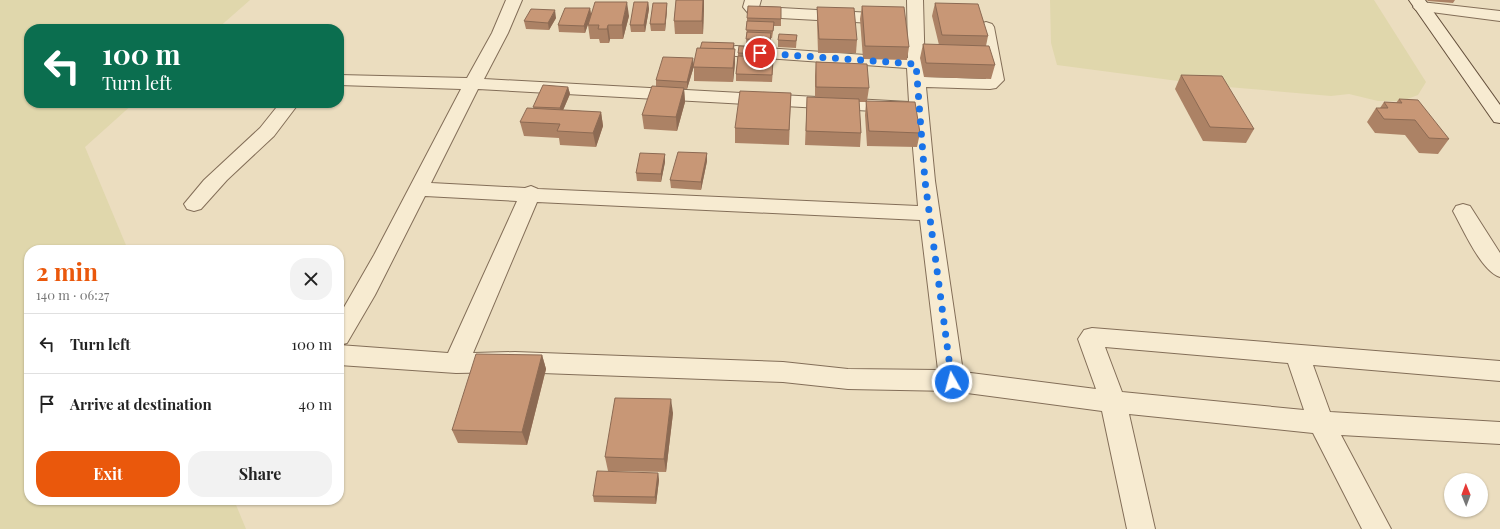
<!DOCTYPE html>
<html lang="en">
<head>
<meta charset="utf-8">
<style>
  :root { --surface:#fff; --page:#f2f2f2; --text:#222; --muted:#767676; --line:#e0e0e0; --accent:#ea580c }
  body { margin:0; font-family:"Playfair Display",serif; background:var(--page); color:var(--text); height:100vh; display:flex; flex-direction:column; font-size:15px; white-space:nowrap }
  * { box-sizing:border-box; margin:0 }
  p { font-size:13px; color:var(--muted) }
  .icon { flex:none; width:22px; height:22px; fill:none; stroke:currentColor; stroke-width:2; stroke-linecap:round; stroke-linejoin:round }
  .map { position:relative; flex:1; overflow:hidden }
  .panel { position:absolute; left:24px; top:245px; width:320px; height:260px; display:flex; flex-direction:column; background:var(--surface); border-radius:16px; box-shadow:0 1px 3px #0004 }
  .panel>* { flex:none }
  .guide { position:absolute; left:24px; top:24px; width:320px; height:84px; border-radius:16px; box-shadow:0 1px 3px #0004; background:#0b6e4f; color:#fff; overflow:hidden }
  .needle { width:26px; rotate:359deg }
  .controls { position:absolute; left:1444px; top:473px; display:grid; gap:8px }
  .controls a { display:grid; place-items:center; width:44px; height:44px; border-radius:50%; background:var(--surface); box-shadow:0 1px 3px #0004; font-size:20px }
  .pin { position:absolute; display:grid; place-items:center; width:34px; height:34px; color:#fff; margin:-17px; border:2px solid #fff; border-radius:50%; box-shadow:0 1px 4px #0007 }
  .me { position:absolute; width:44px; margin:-22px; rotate:353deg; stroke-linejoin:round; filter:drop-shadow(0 0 3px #0008) }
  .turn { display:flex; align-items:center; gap:14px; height:84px; padding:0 12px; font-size:18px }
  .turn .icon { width:52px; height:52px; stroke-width:2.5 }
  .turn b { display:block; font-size:28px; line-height:34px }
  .round { display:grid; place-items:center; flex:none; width:42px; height:42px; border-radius:16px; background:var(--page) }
  .overview { display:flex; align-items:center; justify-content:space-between; height:68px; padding:0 12px }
  h1 { font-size:24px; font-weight:700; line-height:30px; color:var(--accent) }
  .primary-button { display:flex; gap:8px; margin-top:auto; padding:8px 12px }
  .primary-button a { flex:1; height:46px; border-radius:16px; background:var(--accent); color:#fff; font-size:16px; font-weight:700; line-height:46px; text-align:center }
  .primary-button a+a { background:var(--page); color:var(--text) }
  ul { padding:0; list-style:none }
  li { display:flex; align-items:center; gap:12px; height:60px; padding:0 12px; border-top:1px solid var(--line) }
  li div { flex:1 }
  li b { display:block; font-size:15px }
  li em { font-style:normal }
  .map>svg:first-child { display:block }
</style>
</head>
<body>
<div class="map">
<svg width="1500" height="529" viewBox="0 0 1500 529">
  <rect width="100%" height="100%" fill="#ebddbf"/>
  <g fill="#e0d7ac">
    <path d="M0 0H250L217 29H29V103H134L85 147 128 250H29V500H234L246 529H0Z"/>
    <path d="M1050 0H1374L1426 82 1418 95 1402 101H1378L1349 94 1331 96 1216 86 1057 65 1051 43Z"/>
  </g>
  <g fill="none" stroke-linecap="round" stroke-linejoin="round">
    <g stroke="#836e58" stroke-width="2">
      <g id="street">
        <path d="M506 0H522L508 33 484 79 909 102 907 68 736 56 730 55 728 51 730 47 736 46 908 58 907 0H923L925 77 986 79 978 27 980 24 986 22 992 24 994 27 1004 80 996 88 990 89 926 87 935 181 963 372 1096 389 1078 339 1084 330 1092 328 1500 361V381L1313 365 1330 412 1500 422V444L1341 435 1391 529H1362L1313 433 1129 414 1155 529H1127L1102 411 952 391 848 389 783 382 515 372 456 373 339 365V345L448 353 517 201 425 196 375 295 347 343 339 345V316L374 255 461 89 339 85V75L467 78 492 33ZM478 89 910 113 918 206 538 189 531 186 525 188 431 183ZM537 202 920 220 938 370 848 369 783 362 515 352 473 353ZM1105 347 1288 363 1304 410 1122 392Z"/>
        <path d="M745 0H761L759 7H761L891 14 897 16 899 19 897 22 891 24 761 17 748 13 743 7Z"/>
        <path d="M1421 2 1500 11V21L1416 10 1413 7 1416 4Z"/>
        <path d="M280 103H299L274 136 227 180 201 209 194 211 187 209 184 204 204 180 260 128Z"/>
        <path d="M1463 204 1470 206 1500 253V277C1481 271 1463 229 1453 211L1456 206Z"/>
      </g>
    </g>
    <g stroke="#644f3b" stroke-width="2">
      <path id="secondary" d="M1409 0H1425L1500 105V123L1494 122Z"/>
    </g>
    <use href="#street" fill="#f7ebd1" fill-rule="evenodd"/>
    <use href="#secondary" fill="#f7ebd1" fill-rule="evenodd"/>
  </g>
  <g fill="#ac8265">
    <path d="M676 0H704V7L703 34H675L674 21Z"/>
    <path d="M1427 0H1455L1453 3 1428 1Z"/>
    <path d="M648 2 649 9 645 32H631L630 25Z"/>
    <path d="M667 3V10L665 31H651L650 24Z"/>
    <path d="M935 3 988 36 986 46 995 65 991 79 924 77 920 58 923 44 939 45 932 16Z"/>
    <path d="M862 6 909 47 907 60 863 59 860 19Z"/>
    <path d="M781 7V26H774L772 38H771L770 47 774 55 772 82 736 81V74L738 53 746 47 747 18Z"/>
    <path d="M817 7 857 40 856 53H818L817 21Z"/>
    <path d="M590 8 591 14 629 16 623 39H610L609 43H600L599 39H590L588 25 589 22 585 33 559 32 558 25Z"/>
    <path d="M556 18 549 30 526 29 524 21Z"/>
    <path d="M797 35 796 48 778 47V40Z"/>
    <path d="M734 43 735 63 733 82 694 81V66L687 89H684L685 102 677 131 644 129 642 115 656 86V80L694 66 700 49Z"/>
    <path d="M816 62 869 88 867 101 920 133 917 147 867 146 865 115 866 102H859L861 133 860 147 805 145 807 97 815 98V76Z"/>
    <path d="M1181 75 1254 129 1246 143 1203 141 1175 89Z"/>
    <path d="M568 87 570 94 563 110 601 112 603 126 596 147 560 145 559 138 524 136 520 122 534 109 533 107Z"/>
    <path d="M791 93 789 145 735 143V128Z"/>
    <path d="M1399 99 1449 139 1438 154 1419 153 1405 135 1375 133 1367 122 1376 108H1380L1384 102 1396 103Z"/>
    <path d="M707 153V161L701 190 671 188 670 180Z"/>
    <path d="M665 154V162L661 182 637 181 636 173Z"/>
    <path d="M542 355 546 369 527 445 458 443 452 430Z"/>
    <path d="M673 413 666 472 608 471 605 457Z"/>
    <path d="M658 473 659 480 656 504 594 502 593 496Z"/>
  </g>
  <g fill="#8c6a53">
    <path d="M703 0H704V7L703 34 702 21Z"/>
    <path d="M627 2 629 16 623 39 622 25Z"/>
    <path d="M648 2 649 9 645 32 644 25Z"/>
    <path d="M667 3V10L665 31V24Z"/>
    <path d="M590 8 591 15 585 33 584 26Z"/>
    <path d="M555 10 556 18 549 30 548 23Z"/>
    <path d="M608 25 610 39 609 43 607 29Z"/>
    <path d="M771 33V40L770 48V40Z"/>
    <path d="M735 49V63L733 82V68Z"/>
    <path d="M693 58 694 66 687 89V82Z"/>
    <path d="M568 87 570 94 561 115 560 108Z"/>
    <path d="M684 88 685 102 677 131 676 117Z"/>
    <path d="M601 112 603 126 596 147 593 133Z"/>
    <path d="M707 153V161L701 190V182Z"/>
    <path d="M665 154V162L661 182V174Z"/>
    <path d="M542 355 546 369 527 445 522 432Z"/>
    <path d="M671 399 673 413 666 472 664 459Z"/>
    <path d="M658 473 659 480 656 504 655 497Z"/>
  </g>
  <g fill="#c89776" stroke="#8c6a53">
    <path d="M676 0H703L702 21H674Z"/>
    <path d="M595 2H627L622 25H608L607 29H598L599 25H588Z"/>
    <path d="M634 2H648L644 25H630Z"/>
    <path d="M653 3H667L665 24H650Z"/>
    <path d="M935 3 978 4 988 36 942 35Z"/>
    <path d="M748 6 781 7V19L747 18Z"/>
    <path d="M862 6 904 7 909 47 865 46Z"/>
    <path d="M817 7 854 8 857 40 819 39Z"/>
    <path d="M565 8H590L584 26 558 25Z"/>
    <path d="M531 9 555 10 548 23 524 21Z"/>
    <path d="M747 21 774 22 773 31 746 30Z"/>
    <path d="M747 32 771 33 770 40 746 39Z"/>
    <path d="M779 34 797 35 796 41 778 40Z"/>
    <path d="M702 42 734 43 733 49H700Z"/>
    <path d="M923 44 989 46 995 65 926 63Z"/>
    <path d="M739 46 774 48 773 54 738 53Z"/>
    <path d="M697 48 735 49 733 68 693 67Z"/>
    <path d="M738 56 773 57 772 75 736 74Z"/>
    <path d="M663 57 693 58 687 82 656 80Z"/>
    <path d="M816 62 867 64 869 88 816 87Z"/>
    <path d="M1181 75 1222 76 1254 129 1210 127Z"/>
    <path d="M543 85 568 87 560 108 533 107Z"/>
    <path d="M652 86 684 88 676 117 642 115Z"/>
    <path d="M740 91 791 93 789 130 735 128Z"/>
    <path d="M807 97 859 99 861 133 806 131Z"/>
    <path d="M1399 99 1418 100 1449 139 1429 138 1415 120 1384 119 1376 108H1388L1384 102 1402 103Z"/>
    <path d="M866 101 915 102 920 133 869 131Z"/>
    <path d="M527 108 601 112 593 133 557 131 560 124 520 122Z"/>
    <path d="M678 152 707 153 701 182 670 180Z"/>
    <path d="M640 153 665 154 661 174 636 173Z"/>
    <path d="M476 354 542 355 522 432 452 430Z"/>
    <path d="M615 398 671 399 664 459 605 457Z"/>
    <path d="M597 471 658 473 655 497 593 496Z"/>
  </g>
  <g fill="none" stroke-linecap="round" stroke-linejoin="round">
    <path stroke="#1a73e8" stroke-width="7" stroke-dasharray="0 12.6" d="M760 53 916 64 925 181 952 382"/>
  </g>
</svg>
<div class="controls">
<a><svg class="needle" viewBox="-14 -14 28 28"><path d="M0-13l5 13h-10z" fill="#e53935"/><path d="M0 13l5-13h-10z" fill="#767676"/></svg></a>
</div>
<div class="pin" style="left:760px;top:53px;background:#d93025"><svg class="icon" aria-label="arrive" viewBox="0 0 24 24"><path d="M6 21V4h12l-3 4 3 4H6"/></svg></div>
<svg class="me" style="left:952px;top:382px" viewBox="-20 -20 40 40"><circle r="17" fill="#1a73e8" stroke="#fff" stroke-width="3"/><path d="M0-11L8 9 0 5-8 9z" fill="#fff"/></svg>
<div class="guide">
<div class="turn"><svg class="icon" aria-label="left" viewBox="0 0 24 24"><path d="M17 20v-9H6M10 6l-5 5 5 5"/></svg><div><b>100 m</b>Turn left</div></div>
</div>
<section class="panel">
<div class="overview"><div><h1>2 min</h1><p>140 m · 06:27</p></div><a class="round"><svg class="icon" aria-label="close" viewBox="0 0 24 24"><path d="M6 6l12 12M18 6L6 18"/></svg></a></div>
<ul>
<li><svg class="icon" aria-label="left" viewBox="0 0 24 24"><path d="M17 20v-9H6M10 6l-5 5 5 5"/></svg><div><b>Turn left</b></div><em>100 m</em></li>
<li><svg class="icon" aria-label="arrive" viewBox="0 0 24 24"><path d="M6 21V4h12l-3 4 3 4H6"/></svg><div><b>Arrive at destination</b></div><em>40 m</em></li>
</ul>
<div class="primary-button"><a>Exit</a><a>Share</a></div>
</section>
</div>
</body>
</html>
